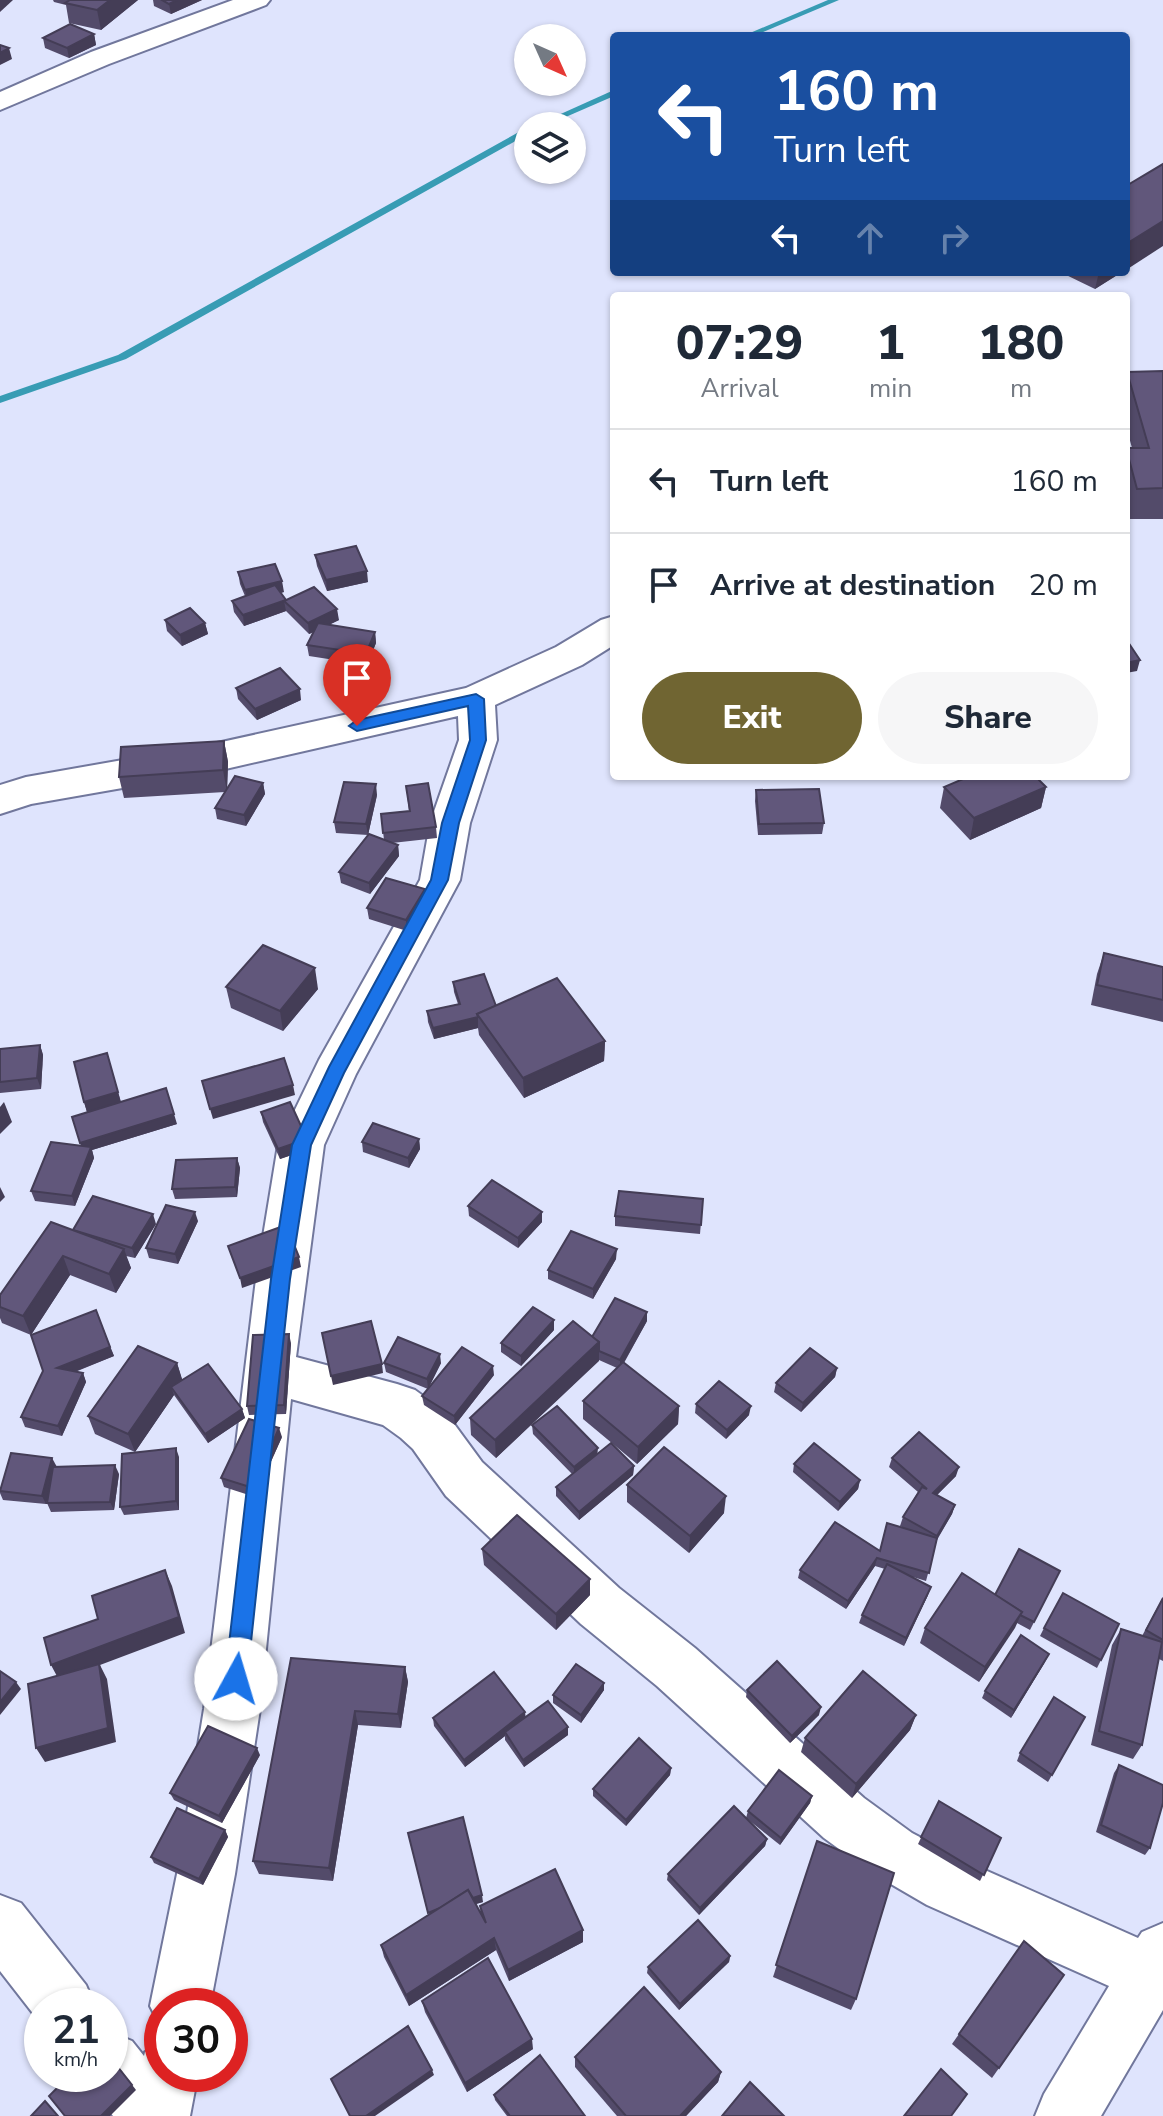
<!DOCTYPE html>
<html lang="en">
<head>
<meta charset="utf-8">
<style>
  :root { --surface:#fff; --page:#f6f6f7; --text:#1f2937; --muted:#747a83; --line:#e0e1e3; --accent:#706532 }
  body { margin:0; font-family:"Nunito Sans",sans-serif; background:var(--page); color:var(--text); height:100vh; display:flex; flex-direction:column; font-size:30px; white-space:nowrap }
  * { box-sizing:border-box; margin:0 }
  p { font-size:26px; color:var(--muted) }
  .icon { flex:none; width:44px; height:44px; fill:none; stroke:currentColor; stroke-width:2; stroke-linecap:round; stroke-linejoin:round }
  .map { position:relative; flex:1; overflow:hidden }
  .details { position:absolute; left:610px; top:292px; width:520px; height:488px; display:flex; flex-direction:column; background:var(--surface); border-radius:8px; box-shadow:0 2px 6px #0004 }
  .details>* { flex:none }
  .banner { position:absolute; left:610px; top:32px; width:520px; height:244px; border-radius:8px; box-shadow:0 2px 6px #0004; background:#1a4fa0; color:#fff; overflow:hidden }
  .needle { width:52px; rotate:135deg }
  .buttons { position:absolute; left:514px; top:24px; display:grid; gap:16px }
  .buttons a { display:grid; place-items:center; width:72px; height:72px; border-radius:50%; background:var(--surface); box-shadow:0 2px 6px #0004; font-size:40px }
  .speed { position:absolute; left:24px; top:1988px; display:flex; gap:16px; font-size:40px; font-weight:700; text-align:center }
  .speed>* { display:grid; place-content:center; width:104px; height:104px; border-radius:50%; background:var(--surface); box-shadow:0 2px 6px #0004; line-height:1 }
  .speed small { font-size:20px; font-weight:400 }
  .speed .limit { border:12px solid #d22; background:#fff; color:#111 }
  .pin { position:absolute; display:grid; place-items:center; width:68px; height:68px; color:#fff; margin:-82px -34px; border-radius:50% 50% 50% 0; rotate:-45deg; box-shadow:0 0 8px #0007 }
  .pin .icon { rotate:45deg }
  .me { position:absolute; width:88px; margin:-44px; rotate:6deg; stroke-linejoin:round; filter:drop-shadow(0 0 6px #0008) }
  .turn { display:flex; align-items:center; gap:28px; height:168px; padding:0 32px; font-size:36px }
  .turn .icon { width:104px; height:104px; stroke-width:2.5 }
  .turn b { display:block; font-size:56px; line-height:68px }
  .lanes { display:flex; align-items:center; height:76px; padding:0 32px; background:#0003; justify-content:center; gap:40px; direction:ltr }
  .lanes .off { opacity:.35 }
  .eta { display:flex; justify-content:space-evenly; align-items:center; height:136px; text-align:center }
  .eta b { font-size:48px; font-weight:800; line-height:56px }
  .cta { display:flex; gap:16px; margin-top:auto; padding:16px 32px }
  .cta a { flex:1; height:92px; border-radius:48px; background:var(--accent); color:#fff; font-size:32px; font-weight:800; line-height:92px; text-align:center }
  .cta a+a { background:var(--page); color:var(--text) }
  ul { padding:0; list-style:none }
  li { display:flex; align-items:center; gap:24px; height:104px; padding:0 32px; border-top:2px solid var(--line) }
  li div { flex:1 }
  li b { display:block; font-size:30px }
  li em { font-style:normal }
  .map>svg:first-child { display:block }
</style>
</head>
<body>
<div class="map">
<svg width="1163" height="2116" viewBox="0 0 1163 2116">
  <rect width="100%" height="100%" fill="#dfe4fd"/>
  <g fill="none" stroke-linecap="round" stroke-linejoin="round">
    <g fill="#389cb4" fill-rule="evenodd">
      <path d="M828 0H839L754 36H743Z"/>
      <path d="M614 90V96L545 126H534Z"/>
      <path d="M528 127V134L126 359 0 403V396L118 355Z"/>
    </g>
    <g stroke="#71779c" stroke-width="4">
      <g id="minor">
        <path d="M233 0H270L266 5 109 64 0 110V92L91 52Z"/>
        <path d="M614 616V645L582 665 495 705 497 740 470 823 460 880 356 1074 324 1145 296 1357 397 1384 415 1390 437 1406 449 1417 482 1462 619 1588 695 1648 864 1798 912 1833 969 1863 1138 1938 1142 1932 1163 1923V2010L1101 2116H1035L1044 2094 1109 1986 927 1905 872 1873 824 1838 657 1686 581 1624 446 1496 413 1449 401 1438 383 1425 291 1399 260 1709 235 1874 210 2006H162V2029L150 2006 177 1874 204 1709 256 1279 278 1145 319 1060 420 880 430 823 459 740 458 716 208 773 31 804 0 814V785L26 777 208 745 466 688 556 647 601 620Z"/>
        <path d="M0 1895 21 1903 86 1985 95 2006H42V2025L0 1971Z"/>
        <path d="M110 2032 132 2041 144 2056 145 2052 162 2045V2074H198L190 2116H113L88 2085 84 2074H110Z"/>
      </g>
    </g>
    <use href="#minor" fill="#fff" fill-rule="evenodd"/>
  </g>
  <g fill="#534b6a">
    <path d="M53 0H138L101 30 69 23 66 5 54 2Z"/>
    <path d="M153 0H202L171 14 154 6Z"/>
    <path d="M94 34 96 45 69 58 45 48 43 38Z"/>
    <path d="M1060 272H1122L1095 289Z"/>
    <path d="M1163 371V519H1129L1126 507V449L1132 448 1126 426V374L1127 372Z"/>
    <path d="M315 555 368 582 327 591 317 566Z"/>
    <path d="M238 572 284 592 280 593 286 600 339 620 329 625 375 632 376 643 367 665 309 656 307 645 314 632 309 634 286 611 244 626 234 612 232 601 245 596 240 584Z"/>
    <path d="M165 620 205 623 208 634 182 646 167 631Z"/>
    <path d="M236 688 301 700 257 720 238 699Z"/>
    <path d="M224 741 228 762 227 789 263 783 265 794 246 826 217 819 215 808 225 792 124 798 119 777Z"/>
    <path d="M406 786 436 827 437 838 392 843 398 845 399 856 370 894 341 883 339 872 384 840 381 814 409 811Z"/>
    <path d="M944 787H1046L1041 808 970 840 940 808Z"/>
    <path d="M756 790 824 823 822 834 758 835 755 801Z"/>
    <path d="M377 795 368 835 336 833 334 822Z"/>
    <path d="M426 900 407 931 369 919 367 908Z"/>
    <path d="M1104 953 1163 967V1022L1091 1005 1097 974Z"/>
    <path d="M453 982 496 1006 605 1041 604 1061 524 1098 479 1035 478 1028 434 1039 428 1022 427 1011 458 1004 454 992Z"/>
    <path d="M226 987 318 989 283 1031 231 1008Z"/>
    <path d="M40 1045 43 1055 41 1089 0 1093V1049Z"/>
    <path d="M107 1053 121 1102 177 1124 92 1150 94 1158 75 1206 35 1201 31 1191 81 1146 87 1112 84 1102Z"/>
    <path d="M261 1112 307 1139 309 1149 280 1159 263 1122Z"/>
    <path d="M419 1139 420 1149 409 1168 363 1152 362 1142Z"/>
    <path d="M237 1158 240 1168 237 1197 175 1199 172 1189Z"/>
    <path d="M703 1199 700 1234 615 1226V1216Z"/>
    <path d="M468 1206 542 1212V1222L518 1248 469 1216Z"/>
    <path d="M198 1221 178 1264 149 1258 146 1248Z"/>
    <path d="M156 1224 135 1258 126 1256 131 1268 116 1293 70 1275 31 1335 2 1323 0 1318V1295L73 1230Z"/>
    <path d="M616 1259 593 1299 548 1279V1270Z"/>
    <path d="M96 1310 114 1356 75 1372 83 1373 86 1382 62 1436 25 1427 21 1417Z"/>
    <path d="M647 1321 624 1363 679 1406 678 1424 637 1464 583 1419V1401L617 1368 599 1360 496 1458 471 1435 470 1418 592 1337Z"/>
    <path d="M554 1330 521 1366 501 1352V1343Z"/>
    <path d="M291 1343 286 1414 249 1415 247 1406Z"/>
    <path d="M177 1363 182 1380 242 1409 245 1418 208 1443 174 1395 135 1452 95 1434 88 1416Z"/>
    <path d="M384 1363H441L428 1389 386 1372Z"/>
    <path d="M837 1368 835 1377 801 1412 774 1392 776 1383Z"/>
    <path d="M494 1375 455 1425 424 1405 422 1396Z"/>
    <path d="M696 1404 749 1415 726 1439 695 1413Z"/>
    <path d="M532 1425 597 1454 634 1466 633 1475 579 1520 556 1496V1487L572 1474 533 1434Z"/>
    <path d="M282 1437 255 1497 224 1487 221 1478Z"/>
    <path d="M179 1457V1510L124 1515 120 1507Z"/>
    <path d="M892 1458 956 1476 937 1495 955 1505 952 1514 937 1540 926 1581 913 1577 928 1595 904 1646 859 1623 862 1615 885 1569 875 1566 846 1609 798 1578 800 1570 880 1551 906 1529 900 1526 903 1517 918 1492 889 1467Z"/>
    <path d="M794 1464 860 1480 858 1489 838 1511 793 1472Z"/>
    <path d="M56 1467 119 1474 114 1510 51 1512 47 1503 48 1496 46 1504 3 1500 0 1493V1488Z"/>
    <path d="M627 1485 724 1513 689 1553 627 1502Z"/>
    <path d="M482 1549 590 1595 556 1630 484 1565Z"/>
    <path d="M1060 1571 1030 1630 1017 1623 979 1682 920 1643 925 1628 995 1595Z"/>
    <path d="M1163 1597V1661L1159 1659 1142 1745 1133 1759 1091 1745 1112 1645 1121 1629 1142 1636Z"/>
    <path d="M1119 1624 1097 1668 1040 1636 1044 1628Z"/>
    <path d="M291 1658 405 1667 408 1682 401 1728 358 1725 333 1881 259 1874 253 1861Z"/>
    <path d="M1045 1662 1011 1718 982 1698 985 1691Z"/>
    <path d="M604 1683V1690L581 1723 553 1703V1695Z"/>
    <path d="M747 1690 819 1715 790 1743 746 1697Z"/>
    <path d="M916 1715 910 1730 852 1798 801 1752 805 1738Z"/>
    <path d="M525 1717 568 1727V1735L524 1767 505 1740V1736L465 1767 434 1726 433 1718Z"/>
    <path d="M1085 1717 1048 1782 1017 1761 1020 1753Z"/>
    <path d="M260 1755 222 1823 174 1800 170 1793Z"/>
    <path d="M1119 1765 1150 1848 1145 1855 1096 1832 1114 1773Z"/>
    <path d="M671 1768 670 1775 626 1826 593 1796V1789Z"/>
    <path d="M812 1796 810 1803 780 1845 746 1818 748 1811Z"/>
    <path d="M939 1801 1001 1838 980 1881 918 1844Z"/>
    <path d="M225 1830 228 1837 203 1885 154 1863 151 1857Z"/>
    <path d="M408 1833 483 1902 476 1904 481 1914 480 1906 583 1942 509 1981 496 1950 409 2006 384 1957 381 1945 429 1915Z"/>
    <path d="M767 1839 765 1846 699 1915 667 1880 668 1874Z"/>
    <path d="M817 1841 856 1999 851 2010 773 1977Z"/>
    <path d="M730 1956 729 1962 679 2010 647 1973 648 1967Z"/>
    <path d="M422 2001 533 2049 467 2092 425 2012Z"/>
    <path d="M959 2034 999 2068 992 2078 952 2044Z"/>
    <path d="M575 2057 721 2072 718 2082 686 2116H617L575 2067Z"/>
    <path d="M494 2095 585 2116H507L495 2100Z"/>
  </g>
  <g fill="#443d56">
    <path d="M0 0H13L0 12Z"/>
    <path d="M110 0H138L101 30 97 10Z"/>
    <path d="M177 0H202L171 14 169 4Z"/>
    <path d="M94 34 96 45 69 58 67 48Z"/>
    <path d="M9 48 12 59 0 65V53Z"/>
    <path d="M1163 221V246L1126 270V244Z"/>
    <path d="M1099 272H1122L1095 289Z"/>
    <path d="M367 571 368 582 327 591 326 580Z"/>
    <path d="M282 581 284 592 247 601 245 590Z"/>
    <path d="M286 600 284 601 286 611 244 626 243 615Z"/>
    <path d="M337 609 339 620 309 634 308 623Z"/>
    <path d="M205 623 208 634 182 646 180 635Z"/>
    <path d="M375 632 376 643 367 665 366 654Z"/>
    <path d="M1140 660 1137 671 1126 673V663Z"/>
    <path d="M300 689 301 700 257 720 255 709Z"/>
    <path d="M224 741 228 762 227 792 223 770Z"/>
    <path d="M263 783 265 794 246 826 244 815Z"/>
    <path d="M376 784 377 795 368 835 366 824Z"/>
    <path d="M1046 787 1041 808 970 840 974 818Z"/>
    <path d="M398 845 399 856 370 894 369 883Z"/>
    <path d="M425 889 426 900 407 931 406 920Z"/>
    <path d="M315 968 318 989 283 1031 280 1011Z"/>
    <path d="M478 1017V1028L434 1039 433 1028Z"/>
    <path d="M605 1041 604 1061 524 1098 523 1078Z"/>
    <path d="M40 1045 43 1055 41 1089 37 1078Z"/>
    <path d="M107 1053 121 1103 87 1112 84 1102Z"/>
    <path d="M293 1085 295 1095 213 1119 210 1109Z"/>
    <path d="M4 1102 12 1122 0 1134V1107Z"/>
    <path d="M174 1114 177 1124 92 1150 94 1158 75 1206 72 1196 83 1153 80 1143Z"/>
    <path d="M307 1139 309 1149 280 1159 278 1149Z"/>
    <path d="M419 1139 420 1149 409 1168 408 1158Z"/>
    <path d="M237 1158 240 1168 237 1197 235 1187Z"/>
    <path d="M0 1187 5 1197 0 1202Z"/>
    <path d="M195 1212 198 1221 178 1264 175 1254Z"/>
    <path d="M542 1212V1222L518 1248V1238Z"/>
    <path d="M153 1214 156 1224 135 1258 132 1248Z"/>
    <path d="M124 1249 131 1268 116 1293 109 1274Z"/>
    <path d="M617 1249 616 1259 593 1299V1289Z"/>
    <path d="M63 1256 70 1275 31 1335 23 1316Z"/>
    <path d="M299 1257 301 1267 242 1288 240 1278Z"/>
    <path d="M647 1312V1321L620 1369V1360Z"/>
    <path d="M554 1320V1330L521 1366V1356Z"/>
    <path d="M289 1334 291 1343 286 1414 284 1405Z"/>
    <path d="M599 1342V1361L496 1458 495 1440Z"/>
    <path d="M110 1347 114 1356 61 1377 57 1368Z"/>
    <path d="M440 1354 441 1363 428 1389 427 1379Z"/>
    <path d="M177 1363 183 1382 171 1387 174 1395 135 1452 128 1434Z"/>
    <path d="M382 1364 383 1373 333 1385 331 1376Z"/>
    <path d="M493 1366 494 1375 455 1425 454 1416Z"/>
    <path d="M837 1368 835 1377 801 1412 803 1403Z"/>
    <path d="M83 1373 86 1382 62 1436 58 1426Z"/>
    <path d="M679 1406 678 1424 637 1464 638 1447Z"/>
    <path d="M751 1406 749 1415 726 1439 727 1430Z"/>
    <path d="M242 1409 245 1418 208 1443 205 1434Z"/>
    <path d="M279 1428 282 1437 255 1497 253 1488Z"/>
    <path d="M176 1448 179 1457V1510L176 1501Z"/>
    <path d="M598 1448 597 1457 574 1476V1467Z"/>
    <path d="M52 1458 57 1467 46 1504 42 1496Z"/>
    <path d="M115 1465 119 1474 114 1510 110 1502Z"/>
    <path d="M634 1466 633 1475 579 1520V1512Z"/>
    <path d="M959 1467 956 1476 930 1502 933 1493Z"/>
    <path d="M860 1480 858 1489 838 1511 840 1502Z"/>
    <path d="M726 1496 724 1513 689 1553 690 1536Z"/>
    <path d="M955 1505 952 1514 934 1544 937 1536Z"/>
    <path d="M877 1558 875 1566 846 1609 848 1601Z"/>
    <path d="M165 1570 172 1586 185 1633 100 1665 107 1679 116 1742 45 1762 36 1748 59 1680 51 1665Z"/>
    <path d="M590 1579V1595L556 1630V1614Z"/>
    <path d="M931 1587 928 1595 904 1646 906 1638Z"/>
    <path d="M1022 1612 1015 1628 979 1682 985 1667Z"/>
    <path d="M1049 1654 1045 1662 1011 1718 1014 1710Z"/>
    <path d="M405 1667 408 1682 401 1728 398 1714Z"/>
    <path d="M16 1682 21 1689 0 1715V1702Z"/>
    <path d="M604 1683V1690L581 1723V1715Z"/>
    <path d="M821 1707 819 1715 790 1743 792 1736Z"/>
    <path d="M355 1711 358 1725 333 1881 329 1868Z"/>
    <path d="M525 1712 526 1720 505 1732V1736L465 1767 464 1760Z"/>
    <path d="M916 1715 910 1730 852 1798 856 1784Z"/>
    <path d="M568 1727V1735L524 1767 523 1760Z"/>
    <path d="M257 1748 260 1755 222 1823 219 1816Z"/>
    <path d="M671 1768 670 1775 626 1826V1820Z"/>
    <path d="M812 1796 810 1803 780 1845 781 1838Z"/>
    <path d="M225 1830 228 1837 203 1885 199 1879Z"/>
    <path d="M767 1839 765 1846 699 1915 700 1908Z"/>
    <path d="M482 1895 483 1902 472 1905 471 1899Z"/>
    <path d="M583 1930V1942L509 1981 508 1970Z"/>
    <path d="M494 1938 496 1950 409 2006 406 1995Z"/>
    <path d="M730 1956 729 1962 679 2010 680 2004Z"/>
    <path d="M532 2039 533 2049 467 2092 465 2083Z"/>
    <path d="M110 2056 136 2090 110 2116H101Z"/>
    <path d="M432 2070 434 2075 375 2116H366Z"/>
    <path d="M721 2072 718 2082 686 2116H680Z"/>
  </g>
  <g fill="#61577b" stroke="#443d56" stroke-width="2">
    <path d="M70 0H110L97 10 65 3Z"/>
    <path d="M162 0H177L169 4Z"/>
    <path d="M70 24 94 34 67 48 43 38Z"/>
    <path d="M0 45 9 48 0 53Z"/>
    <path d="M1163 164V221L1126 244V186Z"/>
    <path d="M1163 371V488L1137 489 1126 448H1149L1127 372Z"/>
    <path d="M356 546 367 571 326 580 315 555Z"/>
    <path d="M275 564 282 581 245 590 238 572Z"/>
    <path d="M275 585 286 600 243 615 232 601Z"/>
    <path d="M314 587 337 609 308 623 284 601Z"/>
    <path d="M190 608 205 623 180 635 165 620Z"/>
    <path d="M318 623 375 632 366 654 307 645Z"/>
    <path d="M1126 639 1140 660 1126 663Z"/>
    <path d="M280 668 300 689 255 709 236 688Z"/>
    <path d="M224 741 223 770 119 777 121 747Z"/>
    <path d="M235 776 263 783 244 815 215 808Z"/>
    <path d="M970 776H1035L1046 787 974 818 944 787Z"/>
    <path d="M344 782 376 784 366 824 334 822Z"/>
    <path d="M428 783 436 827 383 833 381 814 410 811 406 786Z"/>
    <path d="M819 789 824 823 759 824 756 790Z"/>
    <path d="M369 834 398 845 369 883 339 872Z"/>
    <path d="M386 878 425 889 406 920 367 908Z"/>
    <path d="M263 945 315 968 280 1011 226 987Z"/>
    <path d="M1104 953 1163 967V1000L1097 985Z"/>
    <path d="M484 974 496 1006 477 1014 478 1017 433 1028 427 1011 460 1004 453 982Z"/>
    <path d="M557 978 605 1041 523 1078 477 1014Z"/>
    <path d="M40 1045 37 1078 0 1082V1049Z"/>
    <path d="M107 1053 118 1092 84 1102 74 1062Z"/>
    <path d="M284 1058 293 1085 210 1109 202 1081Z"/>
    <path d="M166 1088 174 1114 80 1143 72 1117Z"/>
    <path d="M290 1102 307 1139 278 1149 261 1112Z"/>
    <path d="M373 1123 419 1139 408 1158 362 1142Z"/>
    <path d="M51 1142 91 1147 72 1196 31 1191Z"/>
    <path d="M237 1158 235 1187 172 1189 176 1160Z"/>
    <path d="M492 1180 542 1212 518 1238 468 1206Z"/>
    <path d="M619 1191 703 1199 701 1225 615 1216Z"/>
    <path d="M93 1196 153 1214 132 1248 73 1230Z"/>
    <path d="M166 1205 195 1212 175 1254 146 1248Z"/>
    <path d="M51 1222 124 1249 109 1274 63 1256 23 1316 0 1307V1295Z"/>
    <path d="M286 1225 299 1257 240 1278 228 1246Z"/>
    <path d="M571 1231 617 1249 593 1289 548 1270Z"/>
    <path d="M615 1298 647 1312 620 1360 599 1351V1342L592 1337Z"/>
    <path d="M533 1307 554 1320 521 1356 501 1343Z"/>
    <path d="M96 1310 110 1347 57 1368 83 1373 58 1426 21 1417 43 1371 31 1335Z"/>
    <path d="M371 1321 382 1364 331 1376 322 1333Z"/>
    <path d="M573 1321 599 1342 495 1440 470 1418Z"/>
    <path d="M289 1334 284 1405 247 1406 253 1335Z"/>
    <path d="M398 1337 440 1354 427 1379 384 1363Z"/>
    <path d="M138 1346 177 1363 128 1434 88 1416Z"/>
    <path d="M462 1347 493 1366 454 1416 422 1396Z"/>
    <path d="M810 1348 837 1368 803 1403 776 1383Z"/>
    <path d="M623 1362 679 1406 638 1447 583 1401Z"/>
    <path d="M208 1364 242 1409 205 1434 171 1387Z"/>
    <path d="M719 1381 751 1406 727 1430 696 1404Z"/>
    <path d="M557 1406 598 1448 574 1467 532 1425Z"/>
    <path d="M249 1419 279 1428 253 1488 221 1478Z"/>
    <path d="M919 1432 959 1467 933 1493 955 1505 937 1536 903 1517 922 1487 927 1489 892 1458Z"/>
    <path d="M611 1443 634 1466 579 1512 556 1487Z"/>
    <path d="M814 1443 860 1480 840 1502 794 1464Z"/>
    <path d="M664 1447 726 1496 690 1536 627 1485Z"/>
    <path d="M176 1448V1501L120 1507 122 1454Z"/>
    <path d="M11 1453 52 1458 42 1496 0 1491Z"/>
    <path d="M115 1465 110 1502 47 1503 53 1467Z"/>
    <path d="M517 1515 590 1579 556 1614 482 1549Z"/>
    <path d="M835 1522 880 1551 887 1523 937 1538 929 1573 877 1558 848 1601 800 1570Z"/>
    <path d="M1019 1549 1060 1571 1034 1622 1020 1615 1022 1612 995 1595Z"/>
    <path d="M887 1564 931 1587 906 1638 862 1615Z"/>
    <path d="M165 1570 179 1617 51 1665 44 1638 98 1619 92 1596Z"/>
    <path d="M962 1573 1022 1612 985 1667 925 1628Z"/>
    <path d="M1063 1593 1119 1624 1101 1660 1044 1628Z"/>
    <path d="M1163 1598V1640L1146 1630Z"/>
    <path d="M1121 1629 1162 1642 1142 1745 1099 1731Z"/>
    <path d="M1021 1635 1049 1654 1014 1710 985 1691Z"/>
    <path d="M291 1658 405 1667 398 1714 355 1711 329 1868 253 1861Z"/>
    <path d="M777 1661 821 1707 792 1736 747 1690Z"/>
    <path d="M99 1664 108 1728 36 1748 28 1684Z"/>
    <path d="M576 1664 604 1683 581 1715 553 1695Z"/>
    <path d="M0 1671 16 1682 0 1702Z"/>
    <path d="M863 1671 916 1715 856 1784 805 1738Z"/>
    <path d="M494 1672 525 1712 464 1760 433 1718Z"/>
    <path d="M1054 1697 1085 1717 1052 1775 1020 1753Z"/>
    <path d="M548 1701 568 1727 523 1760 505 1732Z"/>
    <path d="M208 1726 257 1748 219 1816 170 1793Z"/>
    <path d="M639 1738 671 1768 626 1820 593 1789Z"/>
    <path d="M1119 1765 1163 1785V1803L1150 1848 1101 1825Z"/>
    <path d="M779 1770 812 1796 781 1838 748 1811Z"/>
    <path d="M939 1801 1001 1838 984 1875 921 1837Z"/>
    <path d="M734 1806 767 1839 700 1908 668 1874Z"/>
    <path d="M177 1808 225 1830 199 1879 151 1857Z"/>
    <path d="M463 1817 482 1895 473 1898 468 1890 440 1908 428 1913 408 1833Z"/>
    <path d="M817 1841 894 1873 856 1999 776 1965Z"/>
    <path d="M555 1869 583 1930 508 1970 494 1938 406 1995 381 1945 468 1890 486 1923 480 1906Z"/>
    <path d="M698 1920 730 1956 680 2004 648 1967Z"/>
    <path d="M1024 1941 1064 1975 999 2068 959 2034Z"/>
    <path d="M488 1958 532 2039 465 2083 422 2001Z"/>
    <path d="M644 1987 721 2072 680 2116H626L575 2057Z"/>
    <path d="M408 2026 432 2070 366 2116H350L331 2079Z"/>
    <path d="M540 2055 585 2116H510L494 2095Z"/>
    <path d="M110 2057 132 2085 101 2116H65L49 2096 71 2074H110Z"/>
    <path d="M941 2069 967 2094 951 2116H904Z"/>
    <path d="M750 2082 784 2116H722Z"/>
    <path d="M45 2101 58 2116H31Z"/>
  </g>
  <path fill="#1a73e8" stroke="#114b97" stroke-width="2" d="M476 694 484 699 486 740 459 823 448 880 344 1073 311 1145 290 1279 247 1679 244 1687 236 1690 228 1687 225 1679 271 1279 292 1145 329 1067 431 880 442 823 470 740 468 706 357 731 349 726 357 720Z"/>
</svg>
<div class="buttons">
<a><svg class="needle" viewBox="-14 -14 28 28"><path d="M0-13l5 13h-10z" fill="#e53935"/><path d="M0 13l5-13h-10z" fill="#747a83"/></svg></a>
<a><svg class="icon" aria-label="layers" viewBox="0 0 24 24"><path d="M12 4l9 5-9 5-9-5zM3 14l9 5 9-5"/></svg></a>
</div>
<div class="speed"><div>21<small>km/h</small></div><div class="limit">30</div></div>
<div class="pin" style="left:357px;top:726px;background:#d93025"><svg class="icon" aria-label="arrive" viewBox="0 0 24 24"><path d="M6 21V4h12l-3 4 3 4H6"/></svg></div>
<svg class="me" style="left:236px;top:1679px" viewBox="-20 -20 40 40"><circle r="19" fill="#fff"/><path d="M0-13L10 11 0 6-10 11z" fill="#1a73e8"/></svg>
<div class="banner">
<div class="turn"><svg class="icon" aria-label="left" viewBox="0 0 24 24"><path d="M17 20v-9H6M10 6l-5 5 5 5"/></svg><div><b>160 m</b>Turn left</div></div>
<div class="lanes"><svg class="icon" aria-label="left" viewBox="0 0 24 24"><path d="M17 20v-9H6M10 6l-5 5 5 5"/></svg><svg class="icon off" aria-label="ahead" viewBox="0 0 24 24"><path d="M12 20V5M6 11l6-6 6 6"/></svg><svg class="icon off" aria-label="right" viewBox="0 0 24 24"><path d="M7 20v-9h11M14 6l5 5-5 5"/></svg></div>
</div>
<section class="details">
<div class="eta">
<div><b>07:29</b><p>Arrival</p></div>
<div><b>1</b><p>min</p></div>
<div><b>180</b><p>m</p></div>
</div>
<ul>
<li><svg class="icon" aria-label="left" viewBox="0 0 24 24"><path d="M17 20v-9H6M10 6l-5 5 5 5"/></svg><div><b>Turn left</b></div><em>160 m</em></li>
<li><svg class="icon" aria-label="arrive" viewBox="0 0 24 24"><path d="M6 21V4h12l-3 4 3 4H6"/></svg><div><b>Arrive at destination</b></div><em>20 m</em></li>
</ul>
<div class="cta"><a>Exit</a><a>Share</a></div>
</section>
</div>
</body>
</html>
